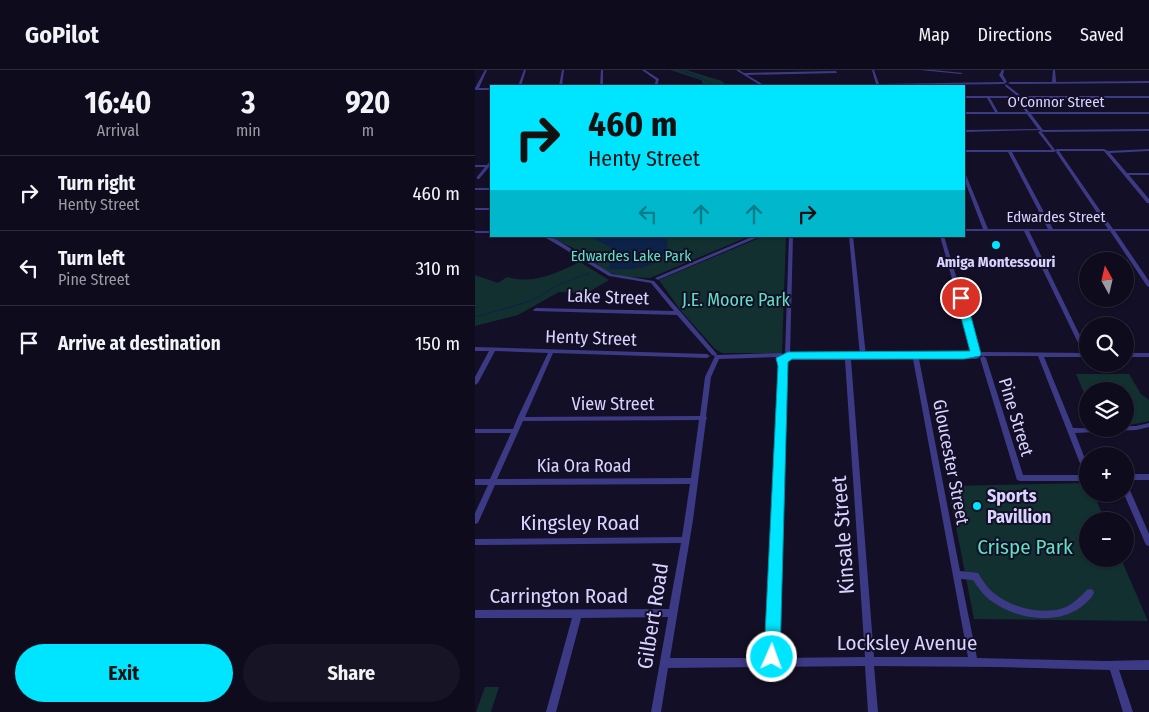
<!DOCTYPE html>
<html lang="en">
<head>
<meta charset="utf-8">
<style>
  :root { --surface:#0e0b1c; --page:#171425; --text:#f1f3f6; --muted:#9b9ba3; --line:#2e2b3b; --accent:#00e5ff }
  body { margin:0; font-family:"Fira Sans Condensed",sans-serif; background:var(--page); color:var(--text); height:100vh; display:flex; flex-direction:column; font-size:19px; white-space:nowrap }
  * { box-sizing:border-box; margin:0 }
  p { font-size:16px; color:var(--muted) }
  .icon { flex:none; width:28px; height:28px; fill:none; stroke:currentColor; stroke-width:2; stroke-linecap:round; stroke-linejoin:round }
  .map { position:relative; flex:1; overflow:hidden }
  .panel { display:flex; flex-direction:column; background:var(--surface); width:475px }
  .panel>* { flex:none }
  .hud { position:absolute; left:15px; top:15px; width:475px; height:152px; border-radius:0px; box-shadow:0 1px 4px #0004,0 0 0 1px var(--line); background:#00e5ff; color:#111; overflow:hidden }
  .needle { width:32px; rotate:352deg }
  .controls { position:absolute; left:604px; top:182px; display:grid; gap:10px }
  .controls a { display:grid; place-items:center; width:55px; height:55px; border-radius:50%; background:var(--surface); box-shadow:0 1px 4px #0004,0 0 0 1px var(--line); font-size:25px }
  .pin { position:absolute; display:grid; place-items:center; width:42px; height:42px; color:#fff; margin:-21px; border:2px solid #fff; border-radius:50%; box-shadow:0 1px 5px #0007 }
  .me { position:absolute; width:55px; margin:-28px; rotate:2deg; stroke-linejoin:round; filter:drop-shadow(0 0 4px #0008) }
  .turn { display:flex; align-items:center; gap:18px; height:105px; padding:0 15px; font-size:22px }
  .turn .icon { width:65px; height:65px; stroke-width:2.5 }
  .turn b { display:block; font-size:35px; line-height:42px }
  .lanes { display:flex; align-items:center; height:48px; padding:0 15px; background:#0003; justify-content:center; gap:25px; direction:ltr }
  .lanes .off { opacity:.35 }
  .eta { display:flex; justify-content:space-evenly; align-items:center; height:85px; text-align:center }
  .eta b { font-size:30px; font-weight:700; line-height:35px }
  .primary-button { display:flex; gap:10px; margin-top:auto; padding:10px 15px }
  .primary-button a { flex:1; height:58px; border-radius:30px; background:var(--accent); color:#111; font-size:20px; font-weight:700; line-height:58px; text-align:center }
  .primary-button a+a { background:var(--page); color:var(--text) }
  ul { padding:0; list-style:none }
  li { display:flex; align-items:center; gap:15px; height:75px; padding:0 15px; border-top:1px solid var(--line) }
  li div { flex:1 }
  li b { display:block; font-size:19px }
  li em { font-style:normal }
  header { display:flex; align-items:center; gap:30px; box-sizing:border-box; height:70px; padding:0 25px; background:var(--surface); border-bottom:1px solid var(--line) }
  header strong { font-size:24px }
  nav { display:flex; gap:28px; margin-inline-start:auto; font-size:18px }
  main { display:flex; flex:1; min-height:0 }
  .map>svg:first-child { display:block }
</style>
</head>
<body>
<header>
<strong>GoPilot</strong>
<nav><a>Map</a><a>Directions</a><a>Saved</a></nav>
</header>
<main>
<section class="panel">
<div class="eta">
<div><b>16:40</b><p>Arrival</p></div>
<div><b>3</b><p>min</p></div>
<div><b>920</b><p>m</p></div>
</div>
<ul>
<li><svg class="icon" aria-label="right" viewBox="0 0 24 24"><path d="M7 20v-9h11M14 6l5 5-5 5"/></svg><div><b>Turn right</b><p>Henty Street</p></div><em>460 m</em></li>
<li><svg class="icon" aria-label="left" viewBox="0 0 24 24"><path d="M17 20v-9H6M10 6l-5 5 5 5"/></svg><div><b>Turn left</b><p>Pine Street</p></div><em>310 m</em></li>
<li><svg class="icon" aria-label="arrive" viewBox="0 0 24 24"><path d="M6 21V4h12l-3 4 3 4H6"/></svg><div><b>Arrive at destination</b></div><em>150 m</em></li>
</ul>
<div class="primary-button"><a>Exit</a><a>Share</a></div>
</section>
<div class="map">
<svg width="674" height="642" viewBox="0 0 674 642">
  <rect width="100%" height="100%" fill="#130f26"/>
  <g fill="#12302f">
    <path d="M195 0H211L247 11 251 16H229L226 10Z"/>
    <path d="M73 166H275L175 208 149 207 133 202 102 180Z"/>
    <path d="M289 166H311L307 283H247L240 279 206 241 184 210Z"/>
    <path d="M105 192 134 210 112 223 84 222 43 245 0 256V205L23 213 32 207C59 215 81 203 105 192Z"/>
    <path d="M601 304H654L666 324 674 330V351L650 356V321H612V330Z"/>
    <path d="M612 413V424H619L630 451H612V489H646L673 551 499 549 473 416Z"/>
    <path d="M10 617H24L16 642H1Z"/>
  </g>
  <path fill="#0c2248" d="M113 166H192C197 200 157 200 134 199L135 193 130 191 138 183 139 179Z"/>
  <g fill="none" stroke-linecap="round" stroke-linejoin="round">
    <g stroke="#0c2248" stroke-width="1">
      <path d="M205 0 228 9 240 16"/>
      <path d="M0 247 56 231 83 215 114 203"/>
    </g>
    <g fill="#3d3a85" fill-rule="evenodd">
      <path d="M10 0H12L4 18H16V20H0V18Z"/>
      <path d="M49 0H51L46 16H43Z"/>
      <path d="M87 0H89L87 16H84Z"/>
      <path d="M126 0H128V16H125Z"/>
      <path d="M167 0H170L184 9 182 16H179L181 10Z"/>
      <path d="M261 0H264L269 3 361 1 362 3 272 5 289 15H361L363 16H269L270 15H285Z"/>
      <path d="M397 0H399L404 14 529 12 524 5 527 0H529L528 5 532 12 529 14 364 16 366 15 401 14Z"/>
      <path d="M445 0H458L488 3 486 4Z"/>
      <path d="M578 0H580L581 12 674 11V13L535 14 533 13 535 12H577Z"/>
      <path d="M531 14 546 26H674V28H545L530 16Z"/>
      <path d="M489 26H541L543 27 554 42H674V44H556L568 60 674 59V61L568 62 564 60 489 62V60L563 59 552 44H489V42H520L512 28H489ZM515 28H540L551 42H523Z"/>
      <path d="M565 61H566L580 80 582 79H629L633 81 674 79V81L635 83 652 103H674V105H654L674 129V133H672L629 81H584L638 159H674V161H640L674 211V217L672 216 635 161H554L612 280V287H569L598 358 650 359V356H661L674 353V357L661 360 600 363 612 394V404L610 403 608 401 563 286H507L504 284 507 282 608 283 549 161H489V159H508L489 109V104L491 105 513 159H573L533 82H489V80H577L563 62ZM581 81H582L581 82 633 159H578L537 82H579Z"/>
      <path d="M15 91H16V97H14L4 109H2V107L10 97H0V95H12Z"/>
      <rect x="0" y="118" width="16" height="2"/>
      <rect x="0" y="138" width="16" height="2"/>
      <rect x="0" y="161" width="16" height="2"/>
      <path d="M67 166H73L82 170 137 204 179 211 241 283 242 284 241 285 306 283 309 285 306 287 244 289 236 307 231 346 232 348 231 350 218 450 195 588H293L305 296 309 288 311 286 310 285 314 166H318L315 286H370L373 284 376 286H385L374 166H378L391 286 437 285 440 284 443 285H502L505 287 502 289H444L485 501 503 503C508 511 513 519 520 524 537 538 570 546 591 537 599 533 606 526 612 520L615 519 618 520 619 523C616 529 611 533 606 537 580 556 540 549 515 530 508 525 503 517 498 510L486 509 502 588 630 591 674 590V600H644L658 642H648L635 600 522 597 399 596 403 642H393L390 596 193 598 186 642H176L193 547 106 548 81 642H71L97 548H0V540L194 539 206 473 0 475V469L207 467 215 414 20 415 3 453 0 454V443L13 415H0V409H15L36 363H0V359H38L42 349 73 283 20 281 3 313 0 315V307L14 281H0V277L232 284 235 286 232 288 78 283 50 347 225 346 230 307 240 286 237 285 202 245 59 241 58 240 61 238 199 241 176 213 134 206 78 172ZM438 289 493 587H399L376 290ZM314 290H370L390 587 302 588 311 296ZM224 350 216 408 22 409 48 351Z"/>
      <path d="M279 166H286L185 209 183 210 180 208Z"/>
      <path d="M465 166H469L504 283 503 284 501 285 498 283Z"/>
      <rect x="650" y="283" width="24" height="4"/>
      <path d="M508 286 511 288 548 405H612V411H545L542 410 505 288Z"/>
      <rect x="650" y="404" width="24" height="6"/>
      <path d="M650 415 653 416 654 418 674 464V476L671 475 649 424H650Z"/>
    </g>
  </g>
  <path fill="#00e5ff" stroke="#0095a6" d="M482 226 491 228 506 284 505 286 489 289H317L313 292 305 587 303 592 297 595 291 592 289 587 303 296 301 288 313 282 495 281 481 228Z"/>
  <g fill="#00e5ff" stroke="#130f26" stroke-width="2">
    <circle cx="521" cy="175" r="5"/>
    <circle cx="502" cy="436" r="5"/>
  </g>
  <g text-anchor="middle" dominant-baseline="central" stroke-width="4" stroke-linejoin="round" paint-order="stroke">
    <g font-size="15" fill="#d9d4ff" stroke="#130f26">
      <text x="581" y="32">O'Connor Street</text>
      <text x="581" y="147">Edwardes Street</text>
    </g>
    <g font-size="15" fill="#5fe0c0" stroke="#130f26">
      <text x="156" y="186">Edwardes Lake Park</text>
    </g>
    <g font-size="15" font-weight="bold" fill="#d9d4ff" stroke="#130f26">
      <text x="521" y="192">Amiga Montessouri</text>
    </g>
    <g font-size="18" fill="#d9d4ff" stroke="#130f26">
      <text transform="translate(133 227) rotate(2)">Lake Street</text>
      <text transform="translate(116 268) rotate(2)">Henty Street</text>
      <text x="138" y="334">View Street</text>
      <text transform="translate(541 347) rotate(73)">Pine Street</text>
      <text transform="translate(476 392) rotate(79)">Gloucester Street</text>
      <text x="109" y="396">Kia Ora Road</text>
    </g>
    <g font-size="18" fill="#5fe0c0" stroke="#130f26">
      <text x="261" y="230">J.E. Moore Park</text>
    </g>
    <g font-size="18" font-weight="bold" fill="#d9d4ff" stroke="#130f26" text-anchor="start">
      <text x="512" y="426">Sports<tspan x="512" dy="21">Pavillion</tspan></text>
    </g>
    <g font-size="21" fill="#d9d4ff" stroke="#130f26">
      <text x="105" y="453">Kingsley Road</text>
      <text transform="translate(368 465) rotate(-94)">Kinsale Street</text>
      <text x="84" y="526">Carrington Road</text>
      <text transform="translate(178 546) rotate(-81)">Gilbert Road</text>
      <text x="432" y="573">Locksley Avenue</text>
    </g>
    <g font-size="21" fill="#5fe0c0" stroke="#130f26">
      <text x="550" y="477">Crispe Park</text>
    </g>
  </g>
</svg>
<div class="controls">
<a><svg class="needle" viewBox="-14 -14 28 28"><path d="M0-13l5 13h-10z" fill="#e53935"/><path d="M0 13l5-13h-10z" fill="#9b9ba3"/></svg></a>
<a><svg class="icon" aria-label="search" viewBox="0 0 24 24"><circle cx="10" cy="10" r="6"/><path d="M15 15l6 6"/></svg></a>
<a><svg class="icon" aria-label="layers" viewBox="0 0 24 24"><path d="M12 4l9 5-9 5-9-5zM3 14l9 5 9-5"/></svg></a>
<a>+</a>
<a>−</a>
</div>
<div class="pin" style="left:486px;top:228px;background:#d93025"><svg class="icon" aria-label="arrive" viewBox="0 0 24 24"><path d="M6 21V4h12l-3 4 3 4H6"/></svg></div>
<svg class="me" style="left:297px;top:587px" viewBox="-20 -20 40 40"><circle r="17" fill="#00e5ff" stroke="#fff" stroke-width="3"/><path d="M0-11L8 9 0 5-8 9z" fill="#fff"/></svg>
<div class="hud">
<div class="turn"><svg class="icon" aria-label="right" viewBox="0 0 24 24"><path d="M7 20v-9h11M14 6l5 5-5 5"/></svg><div><b>460 m</b>Henty Street</div></div>
<div class="lanes"><svg class="icon off" aria-label="left" viewBox="0 0 24 24"><path d="M17 20v-9H6M10 6l-5 5 5 5"/></svg><svg class="icon off" aria-label="ahead" viewBox="0 0 24 24"><path d="M12 20V5M6 11l6-6 6 6"/></svg><svg class="icon off" aria-label="ahead" viewBox="0 0 24 24"><path d="M12 20V5M6 11l6-6 6 6"/></svg><svg class="icon" aria-label="right" viewBox="0 0 24 24"><path d="M7 20v-9h11M14 6l5 5-5 5"/></svg></div>
</div>
</div>
</main>
</body>
</html>
